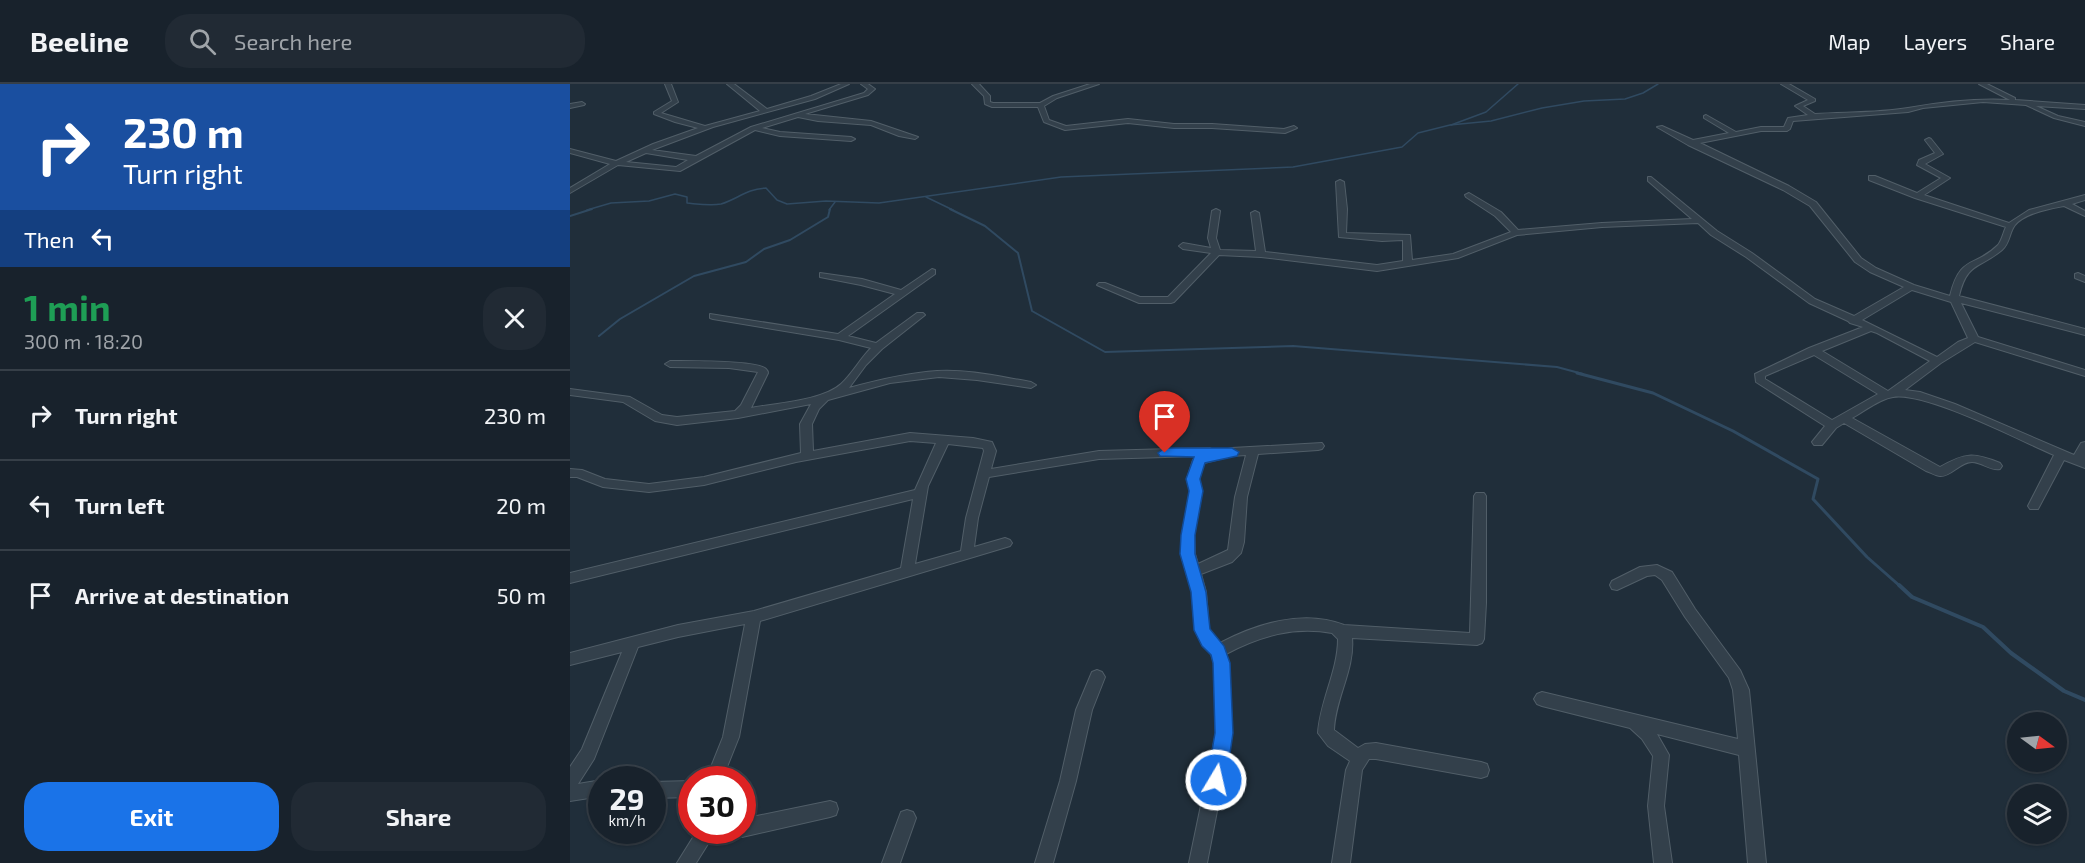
<!DOCTYPE html>
<html lang="en">
<head>
<meta charset="utf-8">
<style>
  :root { --surface:#18222c; --page:#212a34; --text:#f1f3f6; --muted:#9fa4a9; --line:#363f48; --accent:#1a73e8 }
  body { margin:0; font-family:"Exo 2",sans-serif; background:var(--page); color:var(--text); height:100vh; display:flex; flex-direction:column; font-size:22px; white-space:nowrap }
  * { box-sizing:border-box; margin:0 }
  p { font-size:20px; color:var(--muted) }
  .icon { flex:none; width:33px; height:33px; fill:none; stroke:currentColor; stroke-width:2; stroke-linecap:round; stroke-linejoin:round }
  .map { position:relative; flex:1; overflow:hidden }
  .side { display:flex; flex-direction:column; background:var(--surface); width:570px }
  .side>* { flex:none }
  .top-card { background:#1a4fa0; color:#fff; overflow:hidden }
  .needle { width:39px; rotate:105deg }
  .controls { position:absolute; left:1437px; top:628px; display:grid; gap:12px }
  .controls a { display:grid; place-items:center; width:60px; height:60px; border-radius:50%; background:var(--surface); box-shadow:0 2px 4px #0004,0 0 0 2px var(--line); font-size:30px }
  .speed { position:absolute; left:18px; top:682px; display:flex; gap:12px; font-size:30px; font-weight:700; text-align:center }
  .speed>* { display:grid; place-content:center; width:78px; height:78px; border-radius:50%; background:var(--surface); box-shadow:0 2px 4px #0004,0 0 0 2px var(--line); line-height:1 }
  .speed small { font-size:15px; font-weight:400 }
  .speed .limit { border:9px solid #d22; background:#fff; color:#111 }
  .pin { position:absolute; display:grid; place-items:center; width:51px; height:51px; color:#fff; margin:-62px -26px; border-radius:50% 50% 50% 0; rotate:-45deg; box-shadow:0 0 6px #0007 }
  .pin .icon { rotate:45deg }
  .me { position:absolute; width:66px; margin:-33px; rotate:9deg; stroke-linejoin:round; filter:drop-shadow(0 0 4px #0008) }
  .turn { display:flex; align-items:center; gap:21px; height:126px; padding:0 24px; font-size:27px }
  .turn .icon { width:78px; height:78px; stroke-width:2.5 }
  .turn b { display:block; font-size:42px; line-height:51px }
  .then { display:flex; align-items:center; height:57px; padding:0 24px; background:#0003; gap:12px; font-size:22px }
  .round { display:grid; place-items:center; flex:none; width:63px; height:63px; border-radius:24px; background:var(--page) }
  .overview { display:flex; align-items:center; justify-content:space-between; height:102px; padding:0 24px }
  h1 { font-size:36px; font-weight:700; line-height:45px; color:#1e9e55 }
  .primary-button { display:flex; gap:12px; margin-top:auto; padding:12px 24px }
  .primary-button a { flex:1; height:69px; border-radius:24px; background:var(--accent); color:#fff; font-size:24px; font-weight:700; line-height:69px; text-align:center }
  .primary-button a+a { background:var(--page); color:var(--text) }
  ul { padding:0; list-style:none }
  li { display:flex; align-items:center; gap:18px; height:90px; padding:0 24px; border-top:2px solid var(--line) }
  li div { flex:1 }
  li b { display:block; font-size:22px }
  li em { font-style:normal }
  header { display:flex; align-items:center; gap:36px; box-sizing:border-box; height:84px; padding:0 30px; background:var(--surface); border-bottom:2px solid var(--line) }
  header strong { font-size:28px }
  nav { display:flex; gap:33px; margin-inline-start:auto; font-size:21px }
  .search { width:420px; height:54px; background:var(--page); display:flex; align-items:center; gap:15px; box-sizing:border-box; padding:0 21px; border-radius:24px; color:var(--muted); font-size:22px }
  main { display:flex; flex:1; min-height:0 }
  .map>svg:first-child { display:block }
</style>
</head>
<body>
<header>
<strong>Beeline</strong>
<div class="search"><svg class="icon" aria-label="search" viewBox="0 0 24 24"><circle cx="10" cy="10" r="6"/><path d="M15 15l6 6"/></svg>Search here</div>
<nav><a>Map</a><a>Layers</a><a>Share</a></nav>
</header>
<main>
<section class="side">
<div class="top-card">
<div class="turn"><svg class="icon" aria-label="right" viewBox="0 0 24 24"><path d="M7 20v-9h11M14 6l5 5-5 5"/></svg><div><b>230 m</b>Turn right</div></div>
<div class="then">Then<svg class="icon" aria-label="left" viewBox="0 0 24 24"><path d="M17 20v-9H6M10 6l-5 5 5 5"/></svg></div>
</div>
<div class="overview"><div><h1>1 min</h1><p>300 m · 18:20</p></div><a class="round"><svg class="icon" aria-label="close" viewBox="0 0 24 24"><path d="M6 6l12 12M18 6L6 18"/></svg></a></div>
<ul>
<li><svg class="icon" aria-label="right" viewBox="0 0 24 24"><path d="M7 20v-9h11M14 6l5 5-5 5"/></svg><div><b>Turn right</b></div><em>230 m</em></li>
<li><svg class="icon" aria-label="left" viewBox="0 0 24 24"><path d="M17 20v-9H6M10 6l-5 5 5 5"/></svg><div><b>Turn left</b></div><em>20 m</em></li>
<li><svg class="icon" aria-label="arrive" viewBox="0 0 24 24"><path d="M6 21V4h12l-3 4 3 4H6"/></svg><div><b>Arrive at destination</b></div><em>50 m</em></li>
</ul>
<div class="primary-button"><a>Exit</a><a>Share</a></div>
</section>
<div class="map">
<svg width="1515" height="779" viewBox="0 0 1515 779">
  <rect width="100%" height="100%" fill="#202e3a"/>
  <g fill="none" stroke-linecap="round" stroke-linejoin="round">
    <g stroke="#304a61" stroke-width="1.5">
      <path d="M881 41 916 28 948 0"/>
      <path d="M356 113 383 126"/>
      <path d="M17 126 41 119 79 117 105 110 117 113V119C128 120 140 122 151 120 168 115 176 105 196 104L207 116 217 120 256 117 309 119 491 93 723 83 832 63 848 49 880 41 921 37 972 24 1014 17 1055 15 1073 9 1088 0"/>
      <path d="M259 126 265 118"/>
    </g>
    <g stroke="#304a61" stroke-width="2">
      <path d="M380 125 415 142 448 169 462 227 535 268 723 262 987 283 1013 290"/>
      <path d="M0 132 22 125"/>
      <path d="M29 252 50 235 124 192 176 178 194 165 220 156 258 133 260 125"/>
    </g>
    <path stroke="#304a61" stroke-width="3" d="M1007 289 1083 309 1163 347 1248 395 1243 415 1297 473 1331 503"/>
    <path stroke="#304a61" stroke-width="4" d="M1329 501 1342 513 1413 543 1441 569 1494 607 1515 616"/>
    <g stroke="#515e68" stroke-width="2">
      <g id="street">
        <path d="M95 0H101L108 18 91 29 135 42 190 27 157 0H164L197 25 241 12 271 0H279L245 15 143 43 82 66 126 72 181 43 294 9 298 5 291 0H298L305 5 298 11 235 30 301 37 348 53 345 55 329 52 301 41 248 37 228 33 192 44 210 48 281 53 285 55 281 57 210 52 185 46 110 87 48 81 0 109V104L40 80 0 69V65L46 77 83 60 128 44 105 38 84 30V28L102 17ZM76 69 118 76 106 83 56 78Z"/>
        <path d="M402 0H409L420 12V18L423 19H470L483 12 520 0H529L487 14 474 22 479 36 496 42 558 35 604 40H642L714 45 724 42 727 44 715 49 642 44H604L558 39 495 46 474 38 468 23H422L415 20 414 12Z"/>
        <path d="M1211 0H1219L1245 15V17L1233 22 1245 30C1276 28 1308 29 1338 24 1372 18 1405 14 1440 16L1409 0H1417L1445 14V16L1515 21V25L1466 22 1488 32 1515 38V42L1484 34 1456 21 1413 18 1353 24 1338 28 1223 37 1220 45 1217 47H1191L1130 59 1219 102 1246 118 1291 174 1306 184 1344 201 1380 212C1390 170 1405 184 1428 161 1432 156 1433 149 1436 143L1345 114 1299 96V92H1305L1347 109 1371 94 1347 81 1349 76 1365 69 1355 56 1359 54 1361 55 1373 70 1355 80 1380 94 1354 111 1439 139 1459 126 1515 111V116L1502 120 1515 127V132L1494 122C1479 125 1455 129 1445 141 1439 149 1440 159 1432 166 1409 185 1397 178 1389 212L1515 245V251L1391 219 1408 253 1515 286V292L1405 258 1371 279 1335 306 1350 308 1385 320 1504 371 1511 359 1515 358V384L1494 376 1468 425H1460L1458 422 1484 371C1451 357 1355 307 1323 313 1309 315 1295 327 1282 334L1370 383C1395 369 1403 368 1430 379L1432 382 1430 385C1420 387 1412 378 1402 378 1390 378 1381 393 1370 392 1366 392 1360 388 1356 387L1274 339 1266 344 1252 361H1244L1242 358 1255 342 1186 298 1185 290 1239 264 1293 243 1280 239 1278 237 1239 219 1176 173 1141 151 1128 139 1032 143 947 151 888 174 807 187 691 173 649 171 604 218 601 219H569L527 201 529 199H535L570 213H598L641 169 613 165 609 162 613 159 641 164 638 154 642 127 646 125 650 127 646 154 650 166 686 167 681 129 685 127 689 129 695 168 807 181 833 177V156L812 157 769 153 766 98 770 96 774 98 777 125 776 149 840 151 842 176 883 170 941 148 925 132 896 113 895 111 899 109 931 128 948 146 1032 139 1122 135 1078 97V93H1081L1147 147 1182 169 1245 215 1284 232 1334 203 1300 188 1285 178 1240 122 1213 106 1118 61 1087 43 1092 42 1123 56 1159 49 1134 34V32L1136 31 1166 48 1191 43H1214L1218 34 1238 31 1225 22 1238 16ZM1342 206 1381 218 1398 254 1388 258 1367 273 1292 236ZM1301 247 1307 249 1360 277 1318 307 1252 267ZM1244 271 1308 310 1262 336 1195 295V292Z"/>
        <path d="M12 18 15 20 14 21 0 24V20Z"/>
        <path d="M362 185 365 186V190L278 252 306 259 347 229H353L355 231 312 265 296 281 279 304C308 296 337 289 367 287 398 285 431 293 461 298L466 301 461 304 407 296 369 293 320 299 258 316 249 325 242 340 243 367 340 349 403 354 422 358 426 367 421 385 529 367 640 364 646 368 662 364 752 359 754 362 752 365 748 366 688 370 677 413 674 458 671 469 662 478 631 490 636 508 639 545 650 559C686 540 733 525 774 541L900 549 904 412 906 409H914L916 412V519L914 555 912 559 907 561 782 554C785 585 765 615 764 646L788 664 795 660 806 659 911 678 917 680 919 686 917 692 911 694 806 675H799L792 686 780 779H762L776 686 780 677 758 662 748 649C750 617 768 587 768 555L762 549C724 542 690 552 656 570L658 579 662 649 637 779H619L646 649 644 579 641 570 633 561 625 545 622 508 611 470 612 451 620 407 617 395 623 376 628 372 529 375 419 393 408 434 404 463 435 454 440 456 442 459 440 462 190 537 169 653 157 683 156 696H140L141 683 153 653 175 540 108 553 68 563 24 675 8 700 32 696V712L0 717V683L12 665 52 568 0 581V569L108 541 184 527 331 484 343 415 0 499V489L345 406 366 359 340 357 226 378 134 401 79 408 33 403 7 393H0V385L12 386 35 395 79 400 134 393 231 369 230 340 241 320 168 334 107 341 85 337 53 318 0 311V305L60 313 92 331 107 333 165 327 171 321 188 288 159 284 100 283 95 280 100 277C115 277 188 276 196 285 197 286 198 288 198 289L181 324C206 319 252 317 271 300 282 290 290 275 301 264L269 256 143 235 140 234V230L268 250 325 210 291 201 250 193V189L292 195 331 206ZM378 360 413 364 414 367 396 434 391 467 345 480 358 402ZM676 371 665 413 658 466 628 480 625 470 624 451 632 407 629 395 634 379 662 372Z"/>
        <path d="M1508 189 1515 192V198L1505 194V190Z"/>
        <path d="M1087 481 1102 488 1125 525 1170 586 1179 606 1196 779H1178L1169 671 1087 650 1099 671 1094 722 1102 779H1084L1078 722 1083 672 1072 655 1060 644 972 622 967 620 964 615 967 610 972 608 1168 655 1163 606 1159 594 1115 533 1092 496 1085 491 1077 492 1047 506 1042 505 1040 501 1042 497 1070 483Z"/>
        <path d="M527 586 532 588 535 593 522 626 506 697 483 779H465L490 697 506 626 522 588Z"/>
        <path d="M122 697V713L82 714V698Z"/>
        <path d="M260 717 266 719 268 725 266 731 260 733 172 753 166 750 165 747H172V735Z"/>
        <path d="M337 726 343 728 346 734 330 779H312L331 728Z"/>
        <path d="M127 747H146L126 779H107Z"/>
      </g>
    </g>
    <use href="#street" fill="#33404b" fill-rule="evenodd"/>
  </g>
  <path fill="#1a73e8" stroke="#114b97" stroke-width="1.5" d="M595 364H662L669 368 667 372 635 379 630 395 633 407 625 451V470L636 508 640 545 654 562 660 579 663 649 656 696 653 702 646 705 640 702 637 696 645 649 643 579 641 571 632 562 624 546 621 508 610 470 611 451 619 407 616 395 624 373 590 372 588 369Z"/>
</svg>
<div class="controls">
<a><svg class="needle" viewBox="-14 -14 28 28"><path d="M0-13l5 13h-10z" fill="#e53935"/><path d="M0 13l5-13h-10z" fill="#9fa4a9"/></svg></a>
<a><svg class="icon" aria-label="layers" viewBox="0 0 24 24"><path d="M12 4l9 5-9 5-9-5zM3 14l9 5 9-5"/></svg></a>
</div>
<div class="speed"><div>29<small>km/h</small></div><div class="limit">30</div></div>
<div class="pin" style="left:595px;top:369px;background:#d93025"><svg class="icon" aria-label="arrive" viewBox="0 0 24 24"><path d="M6 21V4h12l-3 4 3 4H6"/></svg></div>
<svg class="me" style="left:646px;top:696px" viewBox="-20 -20 40 40"><circle r="17" fill="#1a73e8" stroke="#fff" stroke-width="3"/><path d="M0-11L8 9 0 5-8 9z" fill="#fff"/></svg>
</div>
</main>
</body>
</html>
